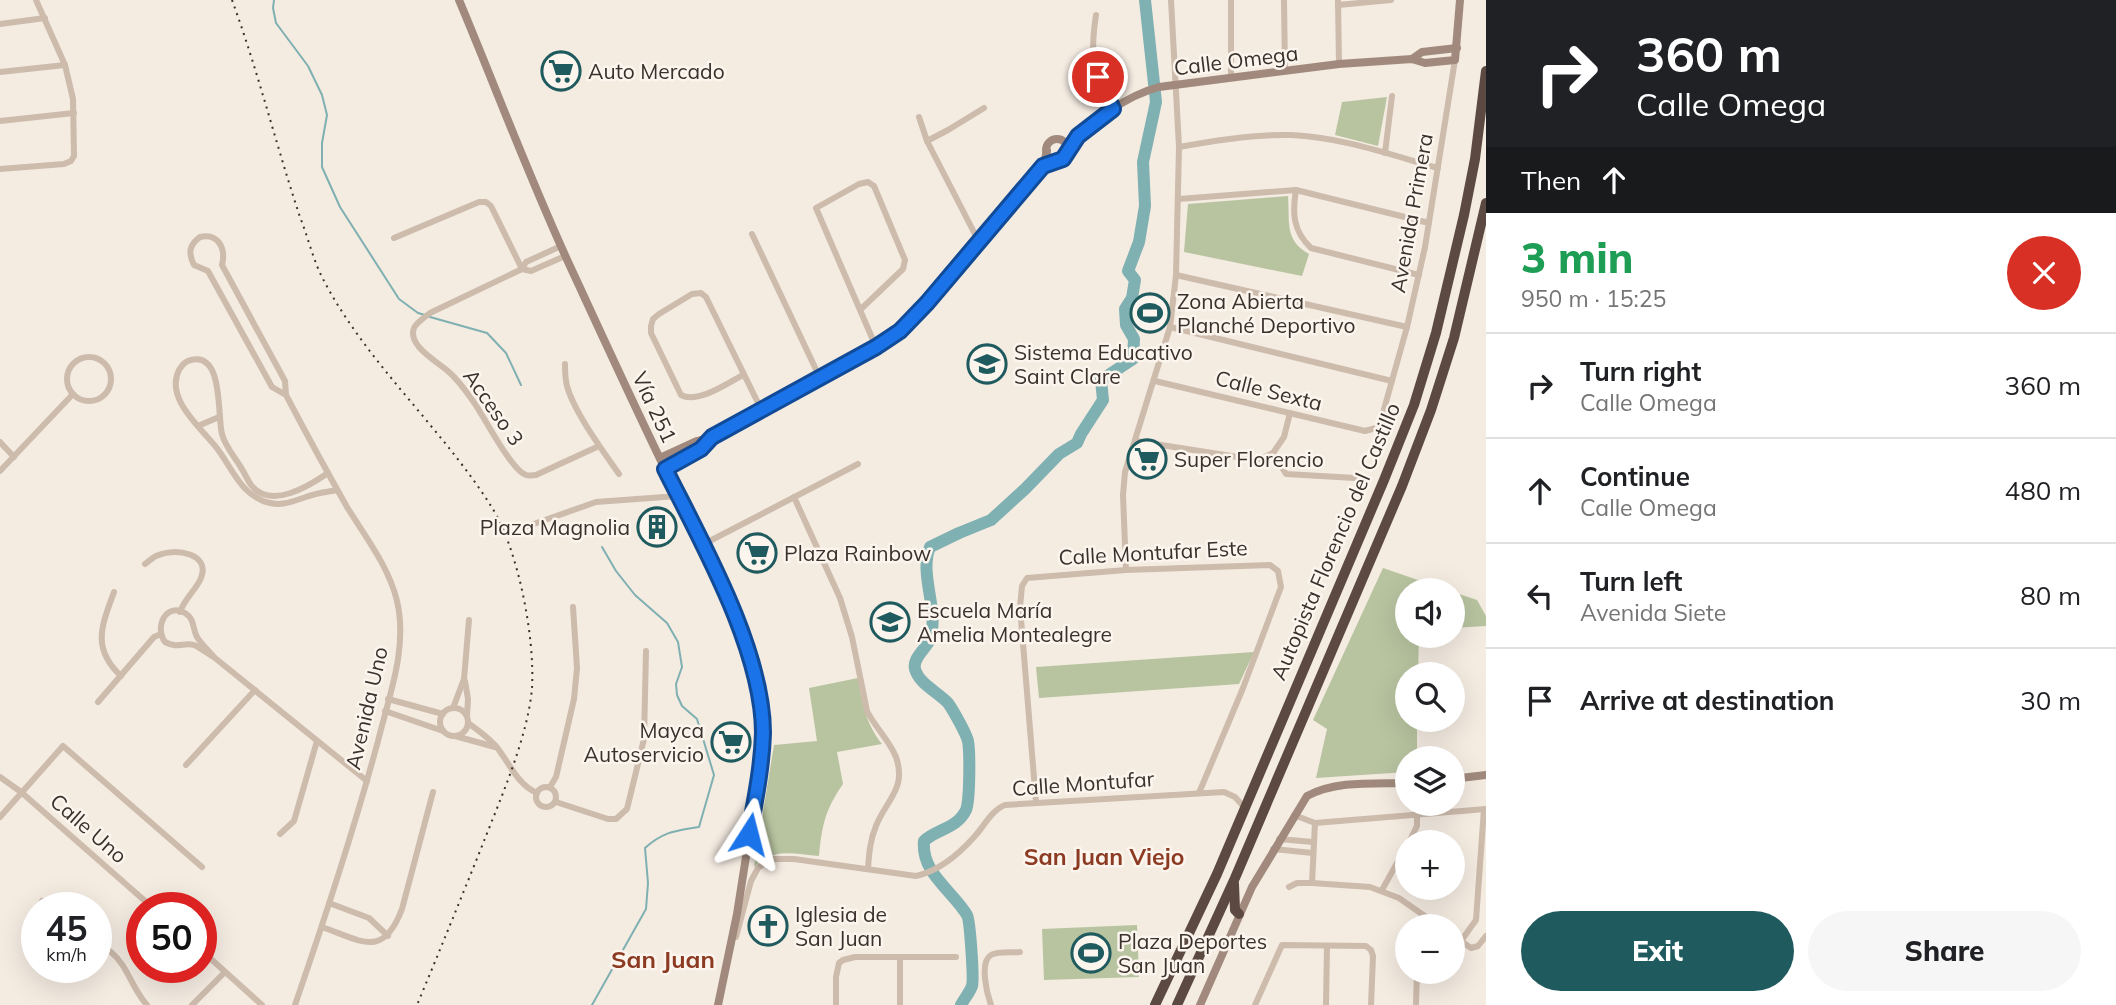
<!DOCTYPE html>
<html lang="en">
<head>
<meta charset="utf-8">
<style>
  :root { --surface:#fff; --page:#f6f6f6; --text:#202124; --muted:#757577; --line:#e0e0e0; --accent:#1f5a5e }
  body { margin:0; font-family:Mulish,sans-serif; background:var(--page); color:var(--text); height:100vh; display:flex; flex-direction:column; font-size:26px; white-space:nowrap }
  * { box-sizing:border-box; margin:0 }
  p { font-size:23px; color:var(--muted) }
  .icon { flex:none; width:38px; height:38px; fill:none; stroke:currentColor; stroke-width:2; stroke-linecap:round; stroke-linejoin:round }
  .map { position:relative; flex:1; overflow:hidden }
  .side { display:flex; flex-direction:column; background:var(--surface); width:630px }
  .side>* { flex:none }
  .banner { background:#202124; color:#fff; overflow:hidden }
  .buttons { position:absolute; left:1395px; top:578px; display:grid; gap:14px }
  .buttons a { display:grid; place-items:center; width:70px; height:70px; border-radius:50%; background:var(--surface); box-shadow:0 7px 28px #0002; font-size:35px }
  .speed { position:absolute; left:21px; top:892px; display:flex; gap:14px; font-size:35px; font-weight:700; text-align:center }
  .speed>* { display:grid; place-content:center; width:91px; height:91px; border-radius:50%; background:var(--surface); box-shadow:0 7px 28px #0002; line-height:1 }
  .speed small { font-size:18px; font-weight:400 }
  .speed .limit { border:10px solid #d22; background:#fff; color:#111 }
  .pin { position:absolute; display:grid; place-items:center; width:60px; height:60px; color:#fff; margin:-30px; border:4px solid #fff; border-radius:50%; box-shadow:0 2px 7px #0007 }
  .me { position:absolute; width:77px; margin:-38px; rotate:9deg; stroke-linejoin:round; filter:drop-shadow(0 0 5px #0008) }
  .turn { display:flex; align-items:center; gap:24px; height:147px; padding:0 35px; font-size:32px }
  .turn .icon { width:91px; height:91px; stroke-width:2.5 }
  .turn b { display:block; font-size:49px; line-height:60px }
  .then { display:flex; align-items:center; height:66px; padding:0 35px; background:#0003; gap:14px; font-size:26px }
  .round { display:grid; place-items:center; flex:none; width:74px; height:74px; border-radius:37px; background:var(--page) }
  .headline { display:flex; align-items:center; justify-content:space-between; height:119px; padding:0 35px }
  h1 { font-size:42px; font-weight:800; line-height:52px; color:#1e9e55 }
  .cta { display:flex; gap:14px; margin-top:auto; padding:14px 35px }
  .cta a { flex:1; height:80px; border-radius:42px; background:var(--accent); color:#fff; font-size:28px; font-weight:800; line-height:80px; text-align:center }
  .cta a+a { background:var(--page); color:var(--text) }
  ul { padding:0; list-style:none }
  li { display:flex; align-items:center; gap:21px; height:105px; padding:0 35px; border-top:2px solid var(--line) }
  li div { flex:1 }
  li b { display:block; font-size:26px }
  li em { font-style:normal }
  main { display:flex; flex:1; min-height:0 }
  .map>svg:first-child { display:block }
</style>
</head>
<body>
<main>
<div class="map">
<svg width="1486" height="1005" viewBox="0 0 1486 1005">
  <rect width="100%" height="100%" fill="#f4ebe1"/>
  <g fill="#b8c4a0">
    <path d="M1387 97 1378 146 1335 135 1342 102Z"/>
    <path d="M1288 196C1290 222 1284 240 1309 254L1302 276 1184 252 1188 204Z"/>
    <path d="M1145 296 1162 300 1155 330 1138 326Z"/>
    <path d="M1383 568 1447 590H1407V635H1419L1418 674H1407V719H1417V758H1407V772L1316 778 1327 729 1313 720Z"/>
    <path d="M1453 592 1477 600 1486 616V626L1453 628Z"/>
    <path d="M1254 652 1239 684 1039 698 1036 667Z"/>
    <path d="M858 678C862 703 866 724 882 744L837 752 843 784C825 810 822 825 819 856 794 854 773 847 754 867L774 745 817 741 809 688Z"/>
    <path d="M757 910 783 915 780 935 775 934 777 919 761 916 756 940 752 939Z"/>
    <path d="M1137 925 1139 977 1044 980 1042 929Z"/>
  </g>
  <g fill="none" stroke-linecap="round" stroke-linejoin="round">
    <g stroke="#7fb0b2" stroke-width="2">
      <path d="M274 0 273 8 276 23 308 66 322 95 327 115 322 143V167L340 207 399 299 418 313 425 315"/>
      <path d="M430 317 487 333 506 353 521 385"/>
      <path d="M592 1005 646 909 648 883 645 848C664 831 676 831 699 827L714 775 697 719 682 706 677 695 676 684 682 667 678 642 667 623 635 595 616 571 602 547"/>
    </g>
    <path stroke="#7fb0b2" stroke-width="12" d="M961 1005C964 999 970 992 972 986 974 979 970 920 967 915 952 890 921 873 924 841 936 829 957 829 966 810 970 800 970 752 968 741 966 733 953 710 948 703 938 692 919 684 915 669 912 657 928 648 931 637 938 607 919 573 930 547L959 533 991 520 1025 489 1059 454 1077 443 1081 434 1103 400 1101 380 1133 359 1134 339 1126 325 1125 309 1132 298 1135 280 1128 271 1139 242 1145 206 1143 162 1156 102 1145 0"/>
    <g stroke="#cdbbac" stroke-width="6">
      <path d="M1231 0V78"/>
      <path d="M1284 0 1285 71"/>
      <path d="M1338 0 1339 64"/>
      <path d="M1338 5 1391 0"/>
      <path d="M1096 15C1089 61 1094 69 1113 109"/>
      <path d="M0 24 45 18"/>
      <path d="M0 72 65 65"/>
      <path d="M919 117 927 141 979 242"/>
      <path d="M0 121 74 113"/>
      <path d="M927 141 948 130 984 108"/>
      <path d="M1179 147C1216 140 1254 134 1291 135 1341 137 1391 155 1438 168"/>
      <path d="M1385 153 1392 96"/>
      <path d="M0 169 64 164 71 161 74 156 73 99 65 65 36 0"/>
      <path d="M1296 190C1292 213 1293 231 1311 248L1419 275"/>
      <path d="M1179 199 1296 190 1429 223"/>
      <path d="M752 234 820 378"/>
      <path d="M394 238 479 202H486L491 206 522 269"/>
      <path d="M561 246 526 262 522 269 430 313C425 317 417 322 414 328 407 346 438 362 449 372 458 380 466 391 473 401 484 416 511 470 526 475 529 476 533 475 536 475L599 446"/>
      <path d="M522 269 531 271 565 256"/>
      <path d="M1176 275 1407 327"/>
      <path d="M860 310 903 269 905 260 874 186 868 182 859 184 816 208 876 347"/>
      <path d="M1170 327 1392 381"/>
      <circle cx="89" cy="379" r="22"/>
      <path d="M565 364C565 371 565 379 567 386 574 412 603 451 619 474"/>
      <path d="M743 375C728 383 698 404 681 395L651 333V326L653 319 659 314 692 294 701 293 706 297 762 411"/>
      <path d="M1155 381 1365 431 1376 428 1381 420 1407 327 1425 247 1455 60"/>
      <path d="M286 395 272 387 208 271 194 265C188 253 189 245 200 237 219 233 226 249 222 265L285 381 286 395C306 433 326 470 347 507 365 536 389 567 397 601 408 648 389 696 378 741 354 830 325 918 295 1005"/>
      <path d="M198 426 219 417"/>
      <path d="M1136 441 1244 458 1260 459 1273 453 1286 474 1355 478"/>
      <path d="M0 442 14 457"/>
      <path d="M1273 453 1284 437 1290 413"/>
      <path d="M0 471 73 394"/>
      <path d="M328 473C309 486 271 510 251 485 247 479 244 472 240 466 234 456 225 446 222 434 217 415 224 352 191 360 185 361 182 365 179 370 164 400 204 430 219 451 234 472 243 497 270 503 283 506 293 501 306 497 316 493 327 492 337 490"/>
      <path d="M794 497 840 598 852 637 867 711C875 727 889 740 896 757 907 789 886 800 876 826 870 840 869 854 868 869"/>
      <path d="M528 526 596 502 678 496"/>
      <path d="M702 545 858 464"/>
      <path d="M145 564C149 561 154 556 159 555 175 548 211 553 201 578 196 590 185 598 180 612"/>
      <path d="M1126 570 1123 495 1125 472 1170 327 1176 275 1179 147 1171 0"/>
      <path d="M114 592C102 625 91 648 121 676"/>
      <path d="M215 658C209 651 201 644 197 637 192 628 195 619 185 613 166 602 154 627 165 642 178 649 184 642 194 645 201 648 208 654 215 658L367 781"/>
      <path d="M465 681 468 699 467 716"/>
      <path d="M388 699 443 714"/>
      <path d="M98 702 154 637 161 634"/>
      <path d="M453 708 464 679 469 620"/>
      <circle cx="454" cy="722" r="14"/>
      <path d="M385 711 443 731"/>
      <path d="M468 723C478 730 487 737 495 745 508 760 517 785 537 793"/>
      <path d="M455 736 495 747"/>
      <path d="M186 765 255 690"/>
      <path d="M0 777 21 792 153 908"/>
      <circle cx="546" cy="797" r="10"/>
      <path d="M550 787 556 777 574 699 577 668 573 607"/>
      <path d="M556 802 608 819H616L627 809 644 739 646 651"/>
      <path d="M1036 802 1020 607 1022 586 1027 578 1126 570 1270 565 1278 571 1281 587 1243 688 1199 793"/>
      <path d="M1294 815 1315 823 1486 809"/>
      <path d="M0 817 63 746 202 867"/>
      <path d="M280 834 294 821 317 741"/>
      <path d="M1279 839 1313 842"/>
      <path d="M1409 842 1417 826V816"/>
      <path d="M1273 849 1313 853"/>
      <path d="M1312 883 1315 823"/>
      <path d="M1289 887 1297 883H1312L1370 887 1399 898 1439 926"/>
      <path d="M1382 890 1407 845"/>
      <path d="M42 901 51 908"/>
      <path d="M329 903 369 918 388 936"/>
      <path d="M322 927C362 941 383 959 402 909L433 792"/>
      <path d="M1452 935 1471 948 1478 946 1486 936"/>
      <path d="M736 937 751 881 758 868 770 859H794L916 876C939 871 960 853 975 836 984 826 992 810 1005 805L1224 792 1235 797 1244 807"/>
      <path d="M1461 941 1476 920 1484 809"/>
      <path d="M96 942C101 946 107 948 111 952 128 966 132 989 147 1005"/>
      <path d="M201 950 262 1005"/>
      <path d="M900 958V1005"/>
      <path d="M192 1005 225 972"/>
      <path d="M836 1005V977L839 963 843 960 855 957H956"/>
      <path d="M991 1005C987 994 979 962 991 955 998 951 1012 953 1020 952"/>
      <path d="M1255 1005 1282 945 1366 946 1371 950 1373 956 1371 1005"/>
      <path d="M1326 1005 1327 946"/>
      <path d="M1416 1005 1417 971"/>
    </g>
    <g stroke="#a18a7d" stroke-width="8">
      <path d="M459 0C498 93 533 188 576 279 605 342 634 405 664 467 708 558 767 651 762 755L737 914 718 1005"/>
      <path d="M1412 59 1422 52 1457 48"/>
      <circle cx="1057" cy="150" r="11"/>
      <path d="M1068 148C1087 123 1128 95 1159 87L1339 64 1412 59 1425 63 1455 60 1460 0"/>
      <path d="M660 458 697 441 712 437 891 338 927 303 1035 176 1043 166 1047 151"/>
      <path d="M665 469 701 449 712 437"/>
      <path d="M1452 779 1486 775"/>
      <path d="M1200 1005 1252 887 1307 796C1337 780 1374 784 1407 783"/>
    </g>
    <g stroke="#5c4a42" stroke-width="10">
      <path d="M1234 884 1235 910 1239 914"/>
      <path d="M1155 1005 1217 874 1384 480 1414 405 1436 333 1464 215 1475 159 1486 71"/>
      <path d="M1177 1005 1235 878 1402 486 1431 410 1454 338 1486 203"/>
    </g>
    <path stroke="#3b302b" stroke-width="2" stroke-dasharray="2 5" stroke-linecap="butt" d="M232 0C258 71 276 145 300 217 308 237 313 260 323 279 366 362 441 427 491 506 518 548 535 637 532 688 528 736 502 795 484 841 462 896 440 950 417 1005"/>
  </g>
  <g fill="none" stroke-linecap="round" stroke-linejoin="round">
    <g stroke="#114b97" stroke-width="18">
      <path id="route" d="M749 834C755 801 762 767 763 733 763 650 702 543 665 469L701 449 712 437 876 347 900 331 927 303 1043 166 1063 159 1078 136 1113 109 1098 77"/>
    </g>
    <use href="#route" stroke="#1a73e8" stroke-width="12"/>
  </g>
  <defs>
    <g id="supermarket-ring" transform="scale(2.0125)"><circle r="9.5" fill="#fbf5ee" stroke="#1f5a5e" stroke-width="1.5"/><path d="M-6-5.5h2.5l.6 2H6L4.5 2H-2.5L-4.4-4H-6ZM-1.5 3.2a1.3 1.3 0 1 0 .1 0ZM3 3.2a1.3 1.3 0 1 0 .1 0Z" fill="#1f5a5e"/></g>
    <g id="stadium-ring" transform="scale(2.0125)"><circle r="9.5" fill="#fbf5ee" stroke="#1f5a5e" stroke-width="1.5"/><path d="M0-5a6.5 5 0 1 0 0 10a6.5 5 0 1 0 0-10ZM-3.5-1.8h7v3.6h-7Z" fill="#1f5a5e"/></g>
    <g id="school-ring" transform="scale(2.0125)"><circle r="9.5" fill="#fbf5ee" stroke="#1f5a5e" stroke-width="1.5"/><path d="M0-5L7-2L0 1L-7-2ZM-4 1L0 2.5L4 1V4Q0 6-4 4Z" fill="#1f5a5e"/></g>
    <g id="building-ring" transform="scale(2.0125)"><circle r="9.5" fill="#fbf5ee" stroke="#1f5a5e" stroke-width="1.5"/><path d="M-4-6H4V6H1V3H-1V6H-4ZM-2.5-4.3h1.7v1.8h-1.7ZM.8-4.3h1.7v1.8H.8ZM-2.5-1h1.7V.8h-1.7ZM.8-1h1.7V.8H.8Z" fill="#1f5a5e"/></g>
    <g id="church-ring" transform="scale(2.0125)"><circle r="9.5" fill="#fbf5ee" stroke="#1f5a5e" stroke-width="1.5"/><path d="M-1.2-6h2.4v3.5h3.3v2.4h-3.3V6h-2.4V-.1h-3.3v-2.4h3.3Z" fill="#1f5a5e"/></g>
  </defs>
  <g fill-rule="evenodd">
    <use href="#supermarket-ring" x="561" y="71"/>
    <use href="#stadium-ring" x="1150" y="313"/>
    <use href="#school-ring" x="987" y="364"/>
    <use href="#supermarket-ring" x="1147" y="459"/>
    <use href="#building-ring" x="657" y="527"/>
    <use href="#supermarket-ring" x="757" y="553"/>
    <use href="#school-ring" x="890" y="622"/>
    <use href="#supermarket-ring" x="731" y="742"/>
    <use href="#church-ring" x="768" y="926"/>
    <use href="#stadium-ring" x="1091" y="953"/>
  </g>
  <g text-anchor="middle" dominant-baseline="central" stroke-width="5" stroke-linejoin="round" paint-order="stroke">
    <g font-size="21" fill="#3b302b" stroke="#fbf5ee">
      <text transform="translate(1236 60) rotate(-7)">Calle Omega</text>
      <text transform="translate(1411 213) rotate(-80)">Avenida Primera</text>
      <text transform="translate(1269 390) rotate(14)">Calle Sexta</text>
      <text transform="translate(494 407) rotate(55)">Acceso 3</text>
      <text transform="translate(655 407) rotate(65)">Vía 251</text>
      <text transform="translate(1335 541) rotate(-67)">Autopista Florencio del Castillo</text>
      <text transform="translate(1153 552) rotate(-3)">Calle Montufar Este</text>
      <text transform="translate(366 708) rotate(-77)">Avenida Uno</text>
      <text transform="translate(1083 783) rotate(-4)">Calle Montufar</text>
      <text transform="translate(89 828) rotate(41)">Calle Uno</text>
    </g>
    <g font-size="21" fill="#3b302b" stroke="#fbf5ee" text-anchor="start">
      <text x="588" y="71">Auto Mercado</text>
      <text x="1177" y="301">Zona Abierta<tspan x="1177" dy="24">Planché Deportivo</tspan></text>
      <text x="1014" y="352">Sistema Educativo<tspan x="1014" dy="24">Saint Clare</tspan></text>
      <text x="1174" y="459">Super Florencio</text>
      <text x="630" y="527" text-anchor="end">Plaza Magnolia</text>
      <text x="784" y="553">Plaza Rainbow</text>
      <text x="917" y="610">Escuela María<tspan x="917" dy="24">Amelia Montealegre</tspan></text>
      <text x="704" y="730" text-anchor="end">Mayca<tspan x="704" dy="24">Autoservicio</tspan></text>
      <text x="795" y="914">Iglesia de<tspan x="795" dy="24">San Juan</tspan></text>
      <text x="1118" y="941">Plaza Deportes<tspan x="1118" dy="24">San Juan</tspan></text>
    </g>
    <g font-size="23" font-weight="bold" fill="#8c3b22" stroke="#fbf5ee">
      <text x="1104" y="856">San Juan Viejo</text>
    </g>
    <g font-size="24" font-weight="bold" fill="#8c3b22" stroke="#fbf5ee">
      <text x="663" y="959">San Juan</text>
    </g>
  </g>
</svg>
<div class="buttons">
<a><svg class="icon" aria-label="sound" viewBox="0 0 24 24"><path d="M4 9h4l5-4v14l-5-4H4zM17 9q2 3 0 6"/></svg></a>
<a><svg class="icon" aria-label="search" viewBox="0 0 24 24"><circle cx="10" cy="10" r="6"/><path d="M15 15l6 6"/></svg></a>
<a><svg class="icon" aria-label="layers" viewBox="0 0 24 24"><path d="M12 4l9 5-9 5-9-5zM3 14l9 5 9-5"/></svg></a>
<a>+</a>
<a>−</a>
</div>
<div class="speed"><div>45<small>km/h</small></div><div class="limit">50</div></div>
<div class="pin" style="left:1098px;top:77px;background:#d93025"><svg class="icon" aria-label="arrive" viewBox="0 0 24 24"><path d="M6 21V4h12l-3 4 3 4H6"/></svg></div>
<svg class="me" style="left:749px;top:834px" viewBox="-20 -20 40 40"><path d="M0-17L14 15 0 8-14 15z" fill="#1a73e8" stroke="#fff" stroke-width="4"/></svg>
</div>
<section class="side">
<div class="banner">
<div class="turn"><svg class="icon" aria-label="right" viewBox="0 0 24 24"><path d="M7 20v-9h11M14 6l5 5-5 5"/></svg><div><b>360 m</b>Calle Omega</div></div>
<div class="then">Then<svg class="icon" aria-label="ahead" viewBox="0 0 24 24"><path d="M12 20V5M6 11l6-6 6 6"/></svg></div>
</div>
<div class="headline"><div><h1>3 min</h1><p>950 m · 15:25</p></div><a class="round" style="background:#d93025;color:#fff"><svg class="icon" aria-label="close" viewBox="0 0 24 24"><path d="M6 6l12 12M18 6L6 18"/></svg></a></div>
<ul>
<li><svg class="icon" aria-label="right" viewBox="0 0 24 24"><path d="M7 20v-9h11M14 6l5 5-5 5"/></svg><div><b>Turn right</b><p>Calle Omega</p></div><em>360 m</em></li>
<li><svg class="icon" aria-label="ahead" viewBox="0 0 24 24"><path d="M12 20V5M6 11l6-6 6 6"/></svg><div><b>Continue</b><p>Calle Omega</p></div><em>480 m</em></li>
<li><svg class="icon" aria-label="left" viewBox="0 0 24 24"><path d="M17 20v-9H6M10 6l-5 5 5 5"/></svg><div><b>Turn left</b><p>Avenida Siete</p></div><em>80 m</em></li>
<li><svg class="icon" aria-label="arrive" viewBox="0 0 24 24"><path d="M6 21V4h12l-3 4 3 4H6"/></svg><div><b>Arrive at destination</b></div><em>30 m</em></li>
</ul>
<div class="cta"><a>Exit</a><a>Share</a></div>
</section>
</main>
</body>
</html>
